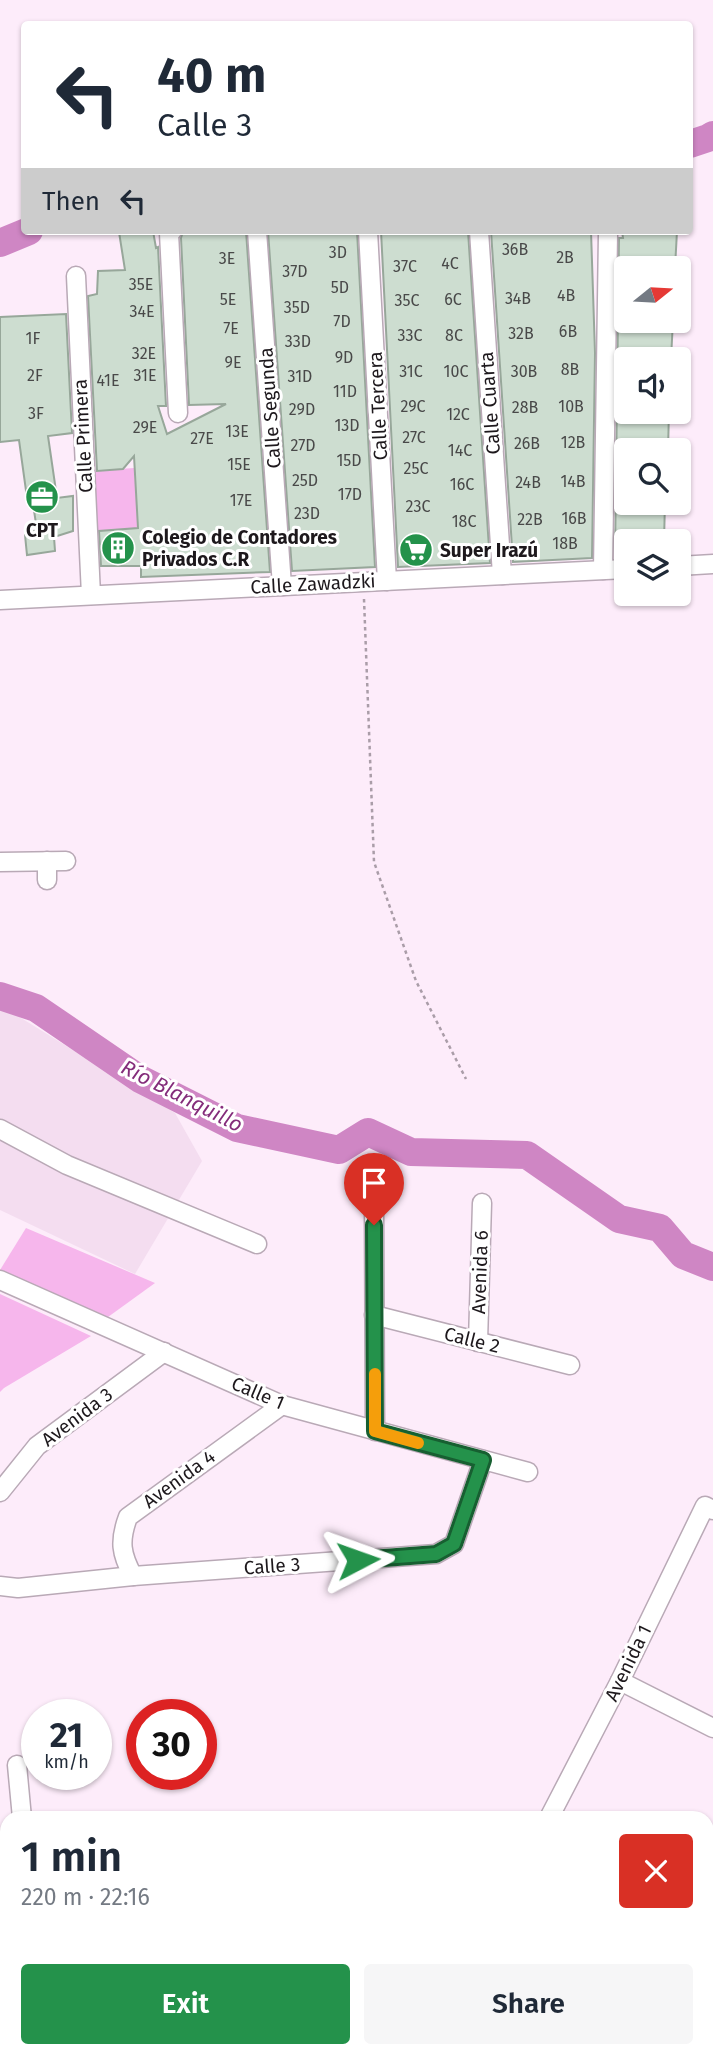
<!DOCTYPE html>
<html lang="en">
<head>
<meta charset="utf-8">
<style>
  :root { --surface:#fff; --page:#f6f6f7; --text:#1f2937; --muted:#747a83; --accent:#24924b }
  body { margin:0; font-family:"Fira Sans",sans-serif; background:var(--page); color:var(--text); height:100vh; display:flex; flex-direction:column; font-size:26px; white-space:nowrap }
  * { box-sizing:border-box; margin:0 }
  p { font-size:23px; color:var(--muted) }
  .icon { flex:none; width:38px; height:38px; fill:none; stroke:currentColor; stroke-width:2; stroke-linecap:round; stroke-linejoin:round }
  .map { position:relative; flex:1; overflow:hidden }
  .panel { position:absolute; left:0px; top:1811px; width:714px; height:247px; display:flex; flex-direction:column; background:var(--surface); border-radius:21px 21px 0 0; box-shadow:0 2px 5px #0004 }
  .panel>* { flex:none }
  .top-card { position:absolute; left:21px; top:21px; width:672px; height:214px; border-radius:7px; box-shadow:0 2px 5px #0004; background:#fff; color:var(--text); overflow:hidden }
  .needle { width:46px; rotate:72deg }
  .controls { position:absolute; left:614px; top:256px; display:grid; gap:14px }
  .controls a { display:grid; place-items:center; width:77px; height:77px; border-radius:7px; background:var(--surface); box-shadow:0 2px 5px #0004; font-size:35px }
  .speed { position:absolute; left:21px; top:1699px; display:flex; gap:14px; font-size:35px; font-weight:700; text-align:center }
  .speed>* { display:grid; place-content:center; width:91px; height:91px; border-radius:50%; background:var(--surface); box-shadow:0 2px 5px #0004; line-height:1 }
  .speed small { font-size:18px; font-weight:400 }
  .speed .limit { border:10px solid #d22; background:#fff; color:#111 }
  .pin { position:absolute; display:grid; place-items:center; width:60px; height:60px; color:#fff; margin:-72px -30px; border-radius:50% 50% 50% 0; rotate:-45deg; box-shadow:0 0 7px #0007 }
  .pin .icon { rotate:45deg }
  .me { position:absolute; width:77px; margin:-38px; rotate:86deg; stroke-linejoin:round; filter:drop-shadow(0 0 5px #0008) }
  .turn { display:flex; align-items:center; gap:24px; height:147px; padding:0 21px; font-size:32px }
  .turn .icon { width:91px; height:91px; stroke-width:2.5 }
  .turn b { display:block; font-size:49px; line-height:60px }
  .then { display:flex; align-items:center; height:66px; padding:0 21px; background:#0003; gap:14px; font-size:26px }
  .round { display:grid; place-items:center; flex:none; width:74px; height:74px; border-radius:7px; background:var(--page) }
  .headline { display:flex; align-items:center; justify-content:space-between; height:119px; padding:0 21px }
  h1 { font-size:42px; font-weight:600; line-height:52px }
  .primary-button { display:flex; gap:14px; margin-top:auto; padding:14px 21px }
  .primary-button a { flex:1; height:80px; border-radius:7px; background:var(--accent); color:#fff; font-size:28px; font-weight:600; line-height:80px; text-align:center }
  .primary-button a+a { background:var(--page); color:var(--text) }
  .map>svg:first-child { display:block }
</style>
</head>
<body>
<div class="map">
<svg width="713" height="2057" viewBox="0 0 713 2057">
  <rect width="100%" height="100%" fill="#fdecfa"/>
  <path fill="#f4ddf0" d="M0 1005 175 1113 202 1161 135 1274 0 1210Z"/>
  <g fill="#f6b6ec">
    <path d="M134 468 138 528 96 531 90 471Z"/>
    <path d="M26 1228 155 1283 108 1317 0 1270Z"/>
    <path d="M0 1294 91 1336 4 1388 0 1392Z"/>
  </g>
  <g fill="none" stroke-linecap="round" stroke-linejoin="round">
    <g stroke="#cf86c4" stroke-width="28">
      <path d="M690 144 708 138 713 135"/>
      <path d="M0 243 29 231"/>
      <path d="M0 996 36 1008 140 1079 237 1128 339 1150 368 1132 411 1152 527 1155 619 1219 660 1228 683 1255 713 1267"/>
    </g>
  </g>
  <g fill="#cdddd0" stroke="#97a79a" stroke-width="2">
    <path d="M127 231H153L156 248 158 247 166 406H158L167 434 226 404 189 405 181 238 183 231H246L270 572 141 577V566H101L99 531 138 528 134 456 123 469 97 471 88 296 97 294 98 271 125 270 119 232Z"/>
    <path d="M268 231H357L375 567 292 571Z"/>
    <path d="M381 231H468L490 563 398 567Z"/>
    <path d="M491 231H591L595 353 592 558 513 562Z"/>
    <path d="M622 231H677L675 268H626V320H673L671 359H626V411H669L668 450H626V502H665L664 541H626V557L615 558 619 238H623Z"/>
    <path d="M66 314 72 433 48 436 57 498 73 496V531L54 537 55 551 27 555 25 535 37 530 33 504 28 505 19 440 0 442V317Z"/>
  </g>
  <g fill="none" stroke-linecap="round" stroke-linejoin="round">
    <g stroke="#b9a9b6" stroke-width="21">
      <g id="minor">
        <path d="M172 231 169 233 178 413"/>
        <path d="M257 231 282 586"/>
        <path d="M368 231 387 581"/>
        <path d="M479 231 502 575"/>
        <path d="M76 276 91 595"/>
        <path d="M679 566 713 564"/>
        <path d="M603 570 608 233"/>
        <path d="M0 600 626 569"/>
        <path d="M47 861V880"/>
        <path d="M0 862 66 861"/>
        <path d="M0 1129 67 1165 257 1244"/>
        <path d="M374 1203 375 1431"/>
        <path d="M0 1280 282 1405 528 1472"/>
        <path d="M374 1315 570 1365"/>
        <path d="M478 1342 482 1203"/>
        <path d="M0 1492 37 1446 164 1352"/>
        <path d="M133 1576C121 1554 119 1541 128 1517L282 1405"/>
        <path d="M0 1586 18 1588 133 1576 436 1554 454 1544 483 1460"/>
        <path d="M620 1681 713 1728"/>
        <path d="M17 1765 22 1818"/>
        <path d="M549 1818 620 1681 705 1506 713 1510"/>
        <path d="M707 1912 713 1915"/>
        <path d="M530 2051 543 2057"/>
        <path d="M24 2057 25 2051"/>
        <path d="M208 2057 263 2051"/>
        <path d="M434 2057V2051"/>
      </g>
    </g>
    <path stroke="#aa9da8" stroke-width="2.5" stroke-dasharray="3.5 3.5" stroke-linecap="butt" d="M364 599 374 862 416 981 466 1079"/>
    <use href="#minor" stroke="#fff" stroke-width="18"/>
  </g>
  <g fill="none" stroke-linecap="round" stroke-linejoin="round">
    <g stroke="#175f31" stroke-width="18">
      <path id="route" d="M358 1560 436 1554 454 1544 483 1460 375 1431 374 1225"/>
    </g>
    <use href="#route" stroke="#24924b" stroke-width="12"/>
    <path stroke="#f59e0b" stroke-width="12" d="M375 1374V1431L418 1443"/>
  </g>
  <defs>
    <g id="office-disc" transform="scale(1.75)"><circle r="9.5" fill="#24924b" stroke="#fff"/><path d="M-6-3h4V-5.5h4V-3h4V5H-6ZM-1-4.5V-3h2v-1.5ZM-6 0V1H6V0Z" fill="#fff"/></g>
    <g id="building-disc" transform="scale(1.75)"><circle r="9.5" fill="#24924b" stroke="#fff"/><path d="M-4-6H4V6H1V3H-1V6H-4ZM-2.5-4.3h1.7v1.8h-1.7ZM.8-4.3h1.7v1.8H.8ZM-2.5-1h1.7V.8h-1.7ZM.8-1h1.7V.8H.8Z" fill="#fff"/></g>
    <g id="supermarket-disc" transform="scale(1.75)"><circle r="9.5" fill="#24924b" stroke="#fff"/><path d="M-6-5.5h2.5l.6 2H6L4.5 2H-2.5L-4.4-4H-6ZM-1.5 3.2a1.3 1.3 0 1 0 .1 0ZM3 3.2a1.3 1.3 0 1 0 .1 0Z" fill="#fff"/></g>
  </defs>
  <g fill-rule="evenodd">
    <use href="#office-disc" x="42" y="497"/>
    <use href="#building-disc" x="118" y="548"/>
    <use href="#supermarket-disc" x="416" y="550"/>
  </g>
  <g text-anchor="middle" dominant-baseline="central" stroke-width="6" stroke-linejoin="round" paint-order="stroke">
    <g font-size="16" fill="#494949">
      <text x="515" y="249">36B</text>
      <text x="338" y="252">3D</text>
      <text x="565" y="257">2B</text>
      <text x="227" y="258">3E</text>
      <text x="450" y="263">4C</text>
      <text x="405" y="266">37C</text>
      <text x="295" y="271">37D</text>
      <text x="141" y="284">35E</text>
      <text x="340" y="287">5D</text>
      <text x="566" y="295">4B</text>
      <text x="518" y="298">34B</text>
      <text x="228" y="299">5E</text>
      <text x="453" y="299">6C</text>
      <text x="407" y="300">35C</text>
      <text x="297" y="307">35D</text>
      <text x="142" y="311">34E</text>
      <text x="342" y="321">7D</text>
      <text x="231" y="328">7E</text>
      <text x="568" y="331">6B</text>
      <text x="521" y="333">32B</text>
      <text x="410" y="335">33C</text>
      <text x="454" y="335">8C</text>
      <text x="33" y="338">1F</text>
      <text x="298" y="341">33D</text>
      <text x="144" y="353">32E</text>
      <text x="344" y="357">9D</text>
      <text x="233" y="362">9E</text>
      <text x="570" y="369">8B</text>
      <text x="411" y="371">31C</text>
      <text x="456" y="371">10C</text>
      <text x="524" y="371">30B</text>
      <text x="35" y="375">2F</text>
      <text x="145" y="375">31E</text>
      <text x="300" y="376">31D</text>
      <text x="108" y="380">41E</text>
      <text x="345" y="391">11D</text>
      <text x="413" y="406">29C</text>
      <text x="571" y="406">10B</text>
      <text x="525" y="407">28B</text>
      <text x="302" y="409">29D</text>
      <text x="36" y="413">3F</text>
      <text x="458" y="414">12C</text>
      <text x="347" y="425">13D</text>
      <text x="145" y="427">29E</text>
      <text x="237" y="431">13E</text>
      <text x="414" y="437">27C</text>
      <text x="202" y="438">27E</text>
      <text x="573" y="442">12B</text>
      <text x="527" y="443">26B</text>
      <text x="303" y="445">27D</text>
      <text x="460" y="450">14C</text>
      <text x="349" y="460">15D</text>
      <text x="239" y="464">15E</text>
      <text x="416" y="468">25C</text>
      <text x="305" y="480">25D</text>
      <text x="573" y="481">14B</text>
      <text x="528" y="482">24B</text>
      <text x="462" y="484">16C</text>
      <text x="350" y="494">17D</text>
      <text x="241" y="500">17E</text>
      <text x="418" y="506">23C</text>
      <text x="307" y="513">23D</text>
      <text x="574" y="518">16B</text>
      <text x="530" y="519">22B</text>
      <text x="464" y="521">18C</text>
      <text x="565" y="543">18B</text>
    </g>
    <g font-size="19" fill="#1d181c" stroke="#fff">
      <text transform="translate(490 403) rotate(-94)">Calle Cuarta</text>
      <text transform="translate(378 406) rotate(-93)">Calle Tercera</text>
      <text transform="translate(270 408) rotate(-94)">Calle Segunda</text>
      <text transform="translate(83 436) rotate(-93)">Calle Primera</text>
      <text transform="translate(313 584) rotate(-3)">Calle Zawadzki</text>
      <text transform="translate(480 1272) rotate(-88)">Avenida 6</text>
      <text transform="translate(472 1340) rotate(14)">Calle 2</text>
      <text transform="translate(258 1393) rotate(23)">Calle 1</text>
      <text transform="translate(77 1417) rotate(-37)">Avenida 3</text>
      <text transform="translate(179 1479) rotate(-36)">Avenida 4</text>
      <text transform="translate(272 1566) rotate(-4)">Calle 3</text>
      <text transform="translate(628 1663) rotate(-64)">Avenida 1</text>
    </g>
    <g font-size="19" font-weight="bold" fill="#1d181c" stroke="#fff" text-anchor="start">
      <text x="42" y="530" text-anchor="middle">CPT</text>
      <text x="142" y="537">Colegio de Contadores<tspan x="142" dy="22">Privados C.R</tspan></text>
      <text x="440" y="550">Super Irazú</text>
    </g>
    <g font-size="21" font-style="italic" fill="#842d7b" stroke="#fff">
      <text transform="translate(182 1096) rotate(27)">Río Blanquillo</text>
    </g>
  </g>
</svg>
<div class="controls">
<a><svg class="needle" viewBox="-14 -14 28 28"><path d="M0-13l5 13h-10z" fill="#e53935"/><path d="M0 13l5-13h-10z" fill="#747a83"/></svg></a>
<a><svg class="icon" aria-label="sound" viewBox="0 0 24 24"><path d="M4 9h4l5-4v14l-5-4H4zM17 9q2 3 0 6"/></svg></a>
<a><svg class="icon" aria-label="search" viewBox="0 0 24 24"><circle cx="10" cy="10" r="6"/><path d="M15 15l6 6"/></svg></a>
<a><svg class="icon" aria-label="layers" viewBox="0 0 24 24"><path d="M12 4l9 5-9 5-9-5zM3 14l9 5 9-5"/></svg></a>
</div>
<div class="speed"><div>21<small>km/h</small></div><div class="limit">30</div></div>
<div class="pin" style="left:374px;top:1225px;background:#d93025"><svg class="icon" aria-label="arrive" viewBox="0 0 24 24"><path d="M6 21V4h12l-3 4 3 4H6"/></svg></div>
<svg class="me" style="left:358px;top:1560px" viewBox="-20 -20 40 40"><path d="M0-17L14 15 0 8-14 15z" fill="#24924b" stroke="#fff" stroke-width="4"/></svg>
<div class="top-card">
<div class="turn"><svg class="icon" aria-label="left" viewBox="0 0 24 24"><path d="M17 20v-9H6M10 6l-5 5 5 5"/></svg><div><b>40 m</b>Calle 3</div></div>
<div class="then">Then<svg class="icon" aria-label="left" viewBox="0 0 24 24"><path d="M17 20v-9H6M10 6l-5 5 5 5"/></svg></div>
</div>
<section class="panel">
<div class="headline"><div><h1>1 min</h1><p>220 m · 22:16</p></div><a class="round" style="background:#d93025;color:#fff"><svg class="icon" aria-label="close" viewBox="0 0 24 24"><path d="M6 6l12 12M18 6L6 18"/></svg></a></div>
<div class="primary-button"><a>Exit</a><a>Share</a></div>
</section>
</div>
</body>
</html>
